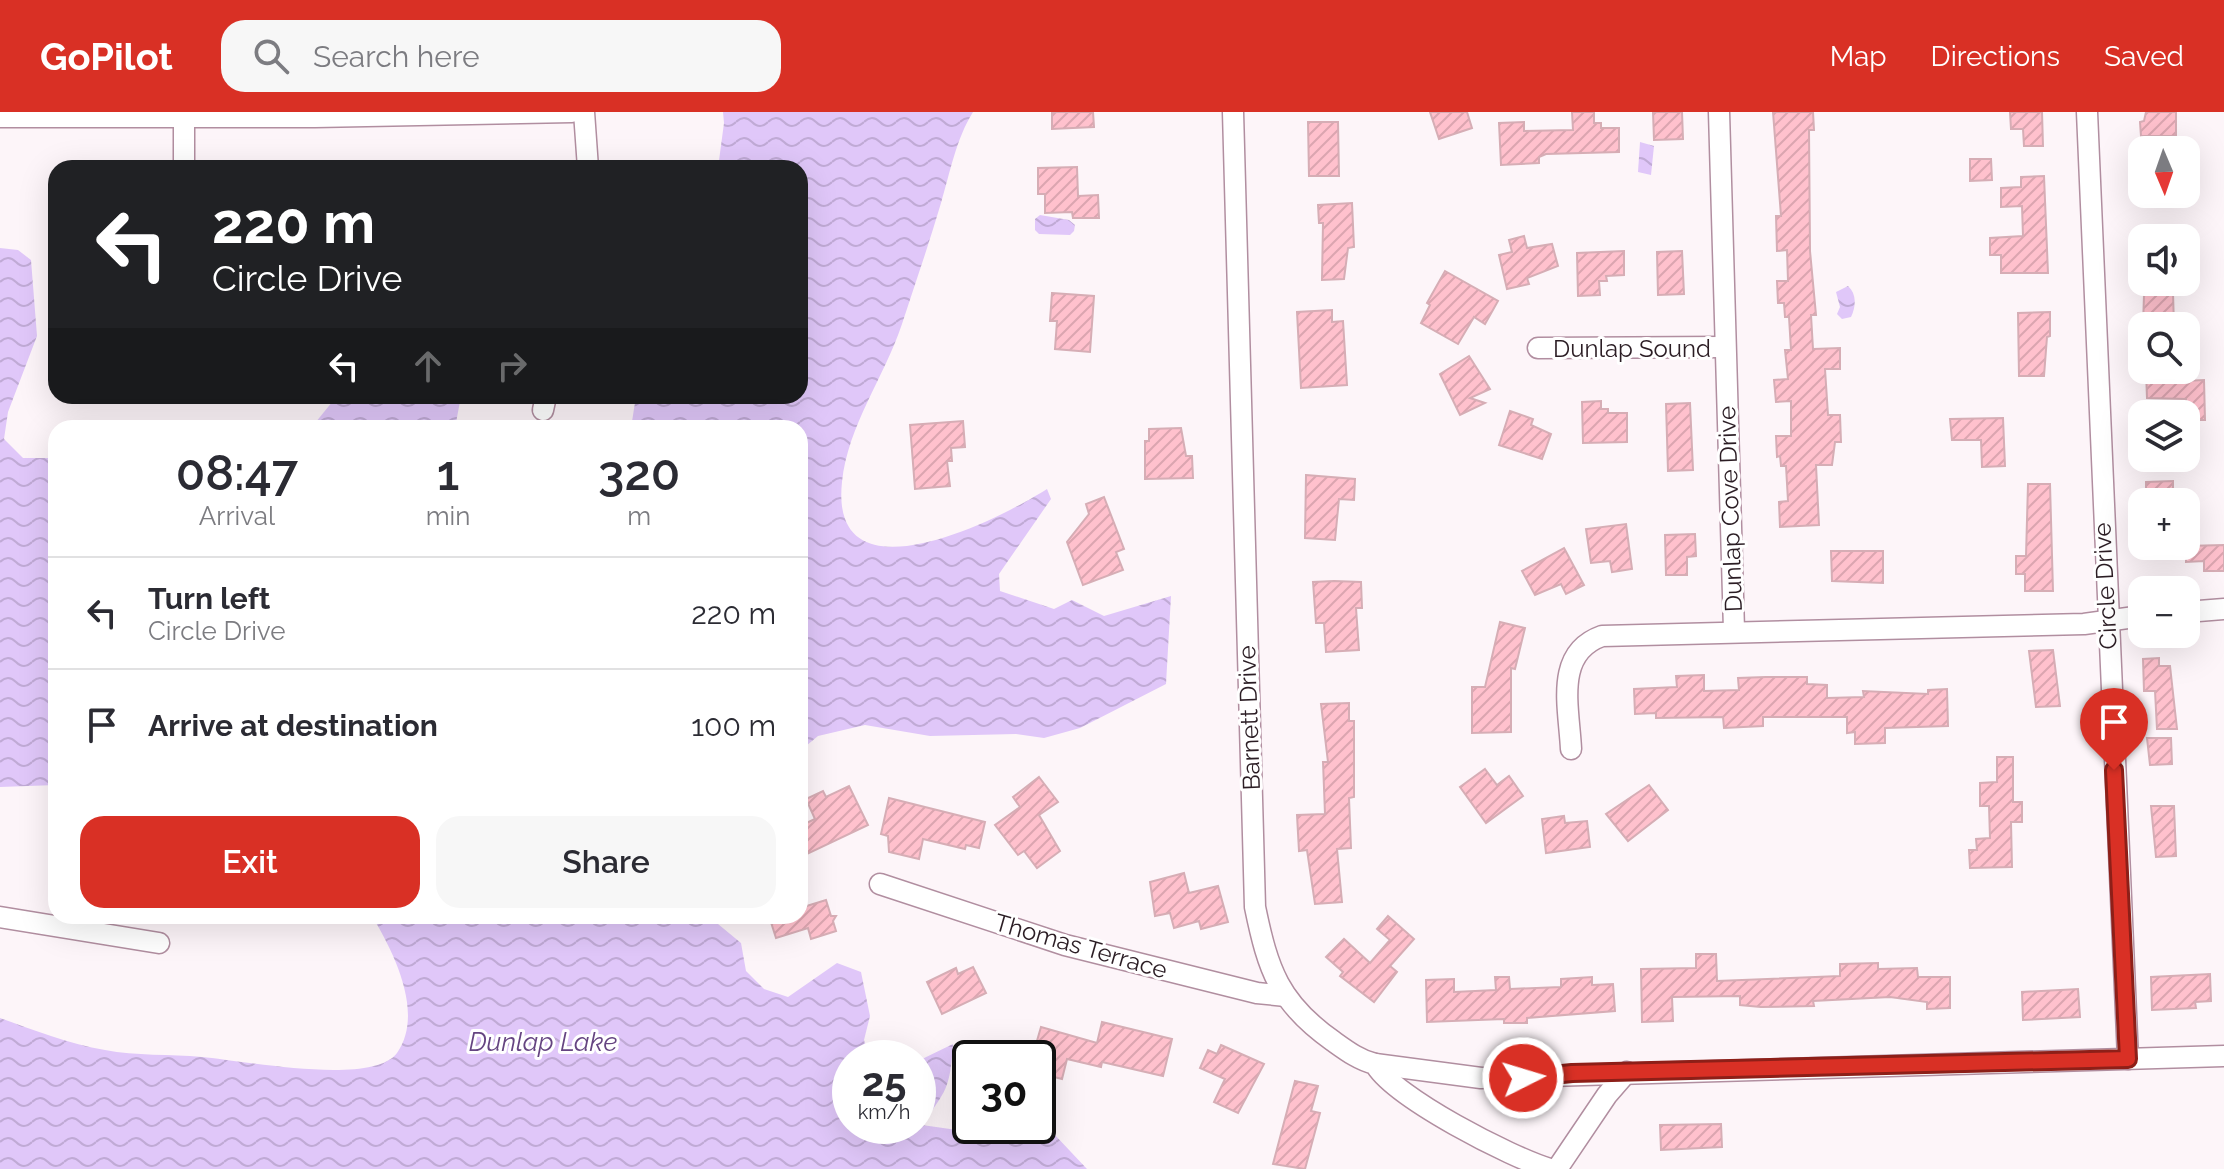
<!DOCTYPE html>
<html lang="en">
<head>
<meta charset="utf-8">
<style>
  :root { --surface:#fff; --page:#f7f7f7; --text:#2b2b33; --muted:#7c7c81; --line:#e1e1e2; --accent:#d93025 }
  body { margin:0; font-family:Raleway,sans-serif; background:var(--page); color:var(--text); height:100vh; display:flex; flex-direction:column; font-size:30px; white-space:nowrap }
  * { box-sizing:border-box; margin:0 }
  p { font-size:26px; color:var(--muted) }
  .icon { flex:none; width:44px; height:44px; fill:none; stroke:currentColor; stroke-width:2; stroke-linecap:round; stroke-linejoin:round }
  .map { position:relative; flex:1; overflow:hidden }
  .drawer { position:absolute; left:48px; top:308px; width:760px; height:504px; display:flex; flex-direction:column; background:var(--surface); border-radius:24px; box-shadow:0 8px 32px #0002 }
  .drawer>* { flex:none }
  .hud { position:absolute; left:48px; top:48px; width:760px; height:244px; border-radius:24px; box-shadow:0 8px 32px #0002; background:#202124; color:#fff; overflow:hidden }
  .needle { width:52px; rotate:178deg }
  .tools { position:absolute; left:2128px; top:24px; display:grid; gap:16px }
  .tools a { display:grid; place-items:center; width:72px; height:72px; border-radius:16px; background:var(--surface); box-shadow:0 8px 32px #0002; font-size:40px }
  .speed { position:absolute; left:832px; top:928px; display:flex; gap:16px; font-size:40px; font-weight:700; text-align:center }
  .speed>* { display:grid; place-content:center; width:104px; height:104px; border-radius:50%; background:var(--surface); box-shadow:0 8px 32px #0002; line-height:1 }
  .speed small { font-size:20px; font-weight:400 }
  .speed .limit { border:4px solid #111; border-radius:12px; background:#fff; color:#111 }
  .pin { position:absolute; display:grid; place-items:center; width:68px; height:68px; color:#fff; margin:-82px -34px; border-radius:50% 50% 50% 0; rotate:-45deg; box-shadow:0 0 8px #0007 }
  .pin .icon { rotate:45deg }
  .me { position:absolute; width:88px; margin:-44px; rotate:85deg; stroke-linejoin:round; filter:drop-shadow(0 0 6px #0008) }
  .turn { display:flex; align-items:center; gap:28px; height:168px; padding:0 32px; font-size:36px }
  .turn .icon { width:104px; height:104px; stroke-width:2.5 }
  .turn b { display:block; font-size:56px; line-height:68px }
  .lanes { display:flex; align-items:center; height:76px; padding:0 32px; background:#0003; justify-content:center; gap:40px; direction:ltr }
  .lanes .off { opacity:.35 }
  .eta { display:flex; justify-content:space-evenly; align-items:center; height:136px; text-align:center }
  .eta b { font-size:48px; font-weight:600; line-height:56px }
  .button { display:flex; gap:16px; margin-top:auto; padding:16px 32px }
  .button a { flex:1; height:92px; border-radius:24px; background:var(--accent); color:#fff; font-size:32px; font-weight:600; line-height:92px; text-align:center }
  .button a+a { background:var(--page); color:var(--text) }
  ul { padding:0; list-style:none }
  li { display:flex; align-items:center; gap:24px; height:112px; padding:0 32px; border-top:2px solid var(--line) }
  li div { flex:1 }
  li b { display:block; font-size:30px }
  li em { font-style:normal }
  header { display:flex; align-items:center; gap:48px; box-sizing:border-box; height:112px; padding:0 40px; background:var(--accent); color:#fff }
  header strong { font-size:38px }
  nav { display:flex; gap:44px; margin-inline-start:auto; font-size:28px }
  .search { width:560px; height:72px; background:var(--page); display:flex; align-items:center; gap:20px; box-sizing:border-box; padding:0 28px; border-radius:24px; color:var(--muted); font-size:30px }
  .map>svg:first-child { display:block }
</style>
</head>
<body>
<header>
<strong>GoPilot</strong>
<div class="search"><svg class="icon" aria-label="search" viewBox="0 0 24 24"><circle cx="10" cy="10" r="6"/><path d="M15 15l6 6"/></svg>Search here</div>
<nav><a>Map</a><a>Directions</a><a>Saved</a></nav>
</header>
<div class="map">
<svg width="2224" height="1057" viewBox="0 0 2224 1057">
  <defs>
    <pattern id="water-waves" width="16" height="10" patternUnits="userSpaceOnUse" patternTransform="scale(2)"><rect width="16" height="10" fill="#e0c7f9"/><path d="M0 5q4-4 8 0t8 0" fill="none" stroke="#c0aad5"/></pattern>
    <pattern id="building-hatch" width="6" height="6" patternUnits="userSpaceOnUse" patternTransform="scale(2)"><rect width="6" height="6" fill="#ffc1cd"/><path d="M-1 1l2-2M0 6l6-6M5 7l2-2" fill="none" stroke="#dba5b0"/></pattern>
  </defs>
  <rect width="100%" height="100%" fill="#fdf5f9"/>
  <g fill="url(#water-waves)">
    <path d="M723 0H973C956 27 950 61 941 91 929 132 915 172 902 212 884 266 848 313 842 370 829 493 997 409 1047 377L1051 387 999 462 1000 479 1054 497 1072 488 1104 504 1171 484 1166 572 1080 616 1044 626 1016 622 930 624 865 613 818 624 800 639V316H631L636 284H800V56H718L724 11Z"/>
    <path d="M1640 30 1654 34 1651 63 1638 60Z"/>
    <path d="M1040 103 1069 108 1075 113 1074 119 1070 123 1039 122 1035 118V107Z"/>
    <path d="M0 136 18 138 31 148 37 224 8 300 4 327 23 346H56V673L0 675Z"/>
    <path d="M1848 174C1857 182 1856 195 1851 205L1842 207 1837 202 1840 195 1836 180Z"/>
    <path d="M337 284H461L455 316H311Z"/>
    <path d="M372 804H715L718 812 741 831 746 859 764 877 788 885 837 851 861 860 870 904 864 928 869 946H850V1014H918V949L953 932C950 978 946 978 922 1013L957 1018 1042 1016 1054 1022 1087 1057H0V906C33 918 70 932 105 938 136 944 170 942 202 945 240 948 372 975 397 941 425 901 393 839 372 804Z"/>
  </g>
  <g fill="url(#building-hatch)" stroke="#d6adb5" stroke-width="2">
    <path d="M1052 0H1093L1094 15 1052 17Z"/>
    <path d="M1430 0H1467L1472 16 1439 27Z"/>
    <path d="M1572 0H1594V11H1601V16H1619V40L1546 42 1539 45V51L1501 53 1499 11 1524 10V19L1573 18Z"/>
    <path d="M1653 0H1682L1683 27 1654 28Z"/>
    <path d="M1773 0H1813L1814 18H1809L1810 139 1816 203H1811L1813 237 1840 236V257H1825L1828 303H1840L1841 330H1835L1832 353H1816L1819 413 1780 415 1779 390 1788 389 1786 354H1781L1780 344 1777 345 1776 324H1791V289L1776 290 1774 268 1788 267 1785 238H1791L1789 205H1785L1784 191H1778L1777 169H1788L1787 138 1777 139 1776 104H1781Z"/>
    <path d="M2010 0H2042L2043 34H2024L2023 17H2011Z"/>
    <path d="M2146 0H2176V24H2141L2140 10 2144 9Z"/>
    <path d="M1308 10H1338L1339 64H1309Z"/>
    <path d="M1970 47H1991L1992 68 1970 69Z"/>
    <path d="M1077 55 1078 84 1098 83 1099 106H1073L1072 100 1045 101V82H1038V56Z"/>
    <path d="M2044 64 2048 161H2001V143H1990V126L2023 124 2022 94 2001 95V76L2021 75V65Z"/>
    <path d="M1352 91 1354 135 1348 136 1344 167 1322 168 1323 111H1319L1318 93Z"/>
    <path d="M1524 124 1527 136 1552 132 1558 154 1527 166 1529 172 1507 177 1499 143 1512 140 1509 128Z"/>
    <path d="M1624 139V163L1606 164 1607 169H1599L1600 183 1578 184 1577 141Z"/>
    <path d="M1682 139 1684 182 1658 183 1657 140Z"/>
    <path d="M1445 159 1498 189 1485 212 1474 205 1458 232 1421 211 1430 193 1427 191Z"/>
    <path d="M1052 181 1094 184 1090 240 1055 237 1057 209H1050Z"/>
    <path d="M2173 181 2174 214H2143L2144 183Z"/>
    <path d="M1332 198V210L1343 209 1347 273 1301 276 1297 200Z"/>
    <path d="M2050 200V224L2047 225 2044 264H2019L2018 201Z"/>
    <path d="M1469 244 1490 277 1470 286 1485 291 1460 303 1440 262Z"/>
    <path d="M2146 258H2176V262H2184V269L2204 268 2205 308H2187L2186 287 2147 286Z"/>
    <path d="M1601 289V297H1608V301H1627V330L1583 331 1582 290Z"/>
    <path d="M1690 291 1693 358 1668 359 1666 292Z"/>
    <path d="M1510 299 1533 307 1531 313 1551 322 1542 347 1499 333Z"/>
    <path d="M2003 306 2005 354 1982 355 1981 328H1952L1950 307Z"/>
    <path d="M963 309 965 335 951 336 952 349H947L950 374 915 377 910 313Z"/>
    <path d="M1181 316 1186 344H1192L1193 366 1145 367V329H1149V317Z"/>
    <path d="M1306 363 1355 367 1354 388 1339 387 1335 428 1305 426Z"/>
    <path d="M2173 369V390H2146V370Z"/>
    <path d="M2028 372H2050L2053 479H2025V462H2016V444H2026Z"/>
    <path d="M1104 385 1124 437 1116 440 1123 458 1083 473 1067 430 1089 402 1086 392Z"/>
    <path d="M1626 412 1632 457 1612 460 1610 449 1591 451 1586 417Z"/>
    <path d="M1695 422 1696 444 1687 445V463H1666L1665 423Z"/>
    <path d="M2224 433V459H2204V449L2186 450V434Z"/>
    <path d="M1564 436 1584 473 1566 482 1561 472 1535 483 1522 459Z"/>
    <path d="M1831 439H1883V471L1832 469Z"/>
    <path d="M1334 469 1361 470 1362 496H1356L1359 538 1326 540 1324 511H1316L1313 470Z"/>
    <path d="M1500 510 1525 516 1515 557 1511 556V620L1472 621V575H1485Z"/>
    <path d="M2053 538 2060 594 2036 595 2029 539Z"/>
    <path d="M2159 546V554H2170L2177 617H2157L2155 579H2144L2143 547Z"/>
    <path d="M1704 563V579L1739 578 1738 566 1766 565H1807V572L1827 573V586L1864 585 1863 579 1928 582V578L1947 577 1948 614 1885 616V631L1855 632V620L1847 621V605H1763V614L1724 616 1723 605 1656 606V601L1635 602 1634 577 1677 575 1676 564Z"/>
    <path d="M1349 591V609H1354V685L1349 686 1351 736 1337 737 1342 790 1315 792 1307 738 1299 739 1297 703 1325 702 1323 650H1328L1321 592Z"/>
    <path d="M2147 626H2171L2172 652 2150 653Z"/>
    <path d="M1997 645H2013V690H2022V710H2011L2012 755 1970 756 1969 738H1977L1976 727 1990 726 1989 694H1980V671L1997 670Z"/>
    <path d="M1485 657 1497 673 1509 664 1523 684 1486 711 1460 675Z"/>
    <path d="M1039 665 1058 690 1039 703 1060 739 1037 756 1024 739 1018 743 995 713 1020 695 1013 685Z"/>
    <path d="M1649 673 1668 698 1628 729 1606 702Z"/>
    <path d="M849 674 868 713 807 742 800 727V714L815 707 806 687 823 679 826 685Z"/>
    <path d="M889 686 985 710 979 736 966 733 965 737 923 727 919 747 889 740 888 724 881 722Z"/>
    <path d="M2151 694H2174L2176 744 2156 745Z"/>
    <path d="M1564 704 1565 711 1587 709 1590 735 1546 741 1542 707Z"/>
    <path d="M1184 761 1189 781 1218 774 1228 810 1201 817 1199 809 1174 816 1170 801 1155 804 1150 770Z"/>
    <path d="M826 788 831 804H836L833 809 836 819 811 827 808 816 776 826 769 804H800V796Z"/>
    <path d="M1388 804 1414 827 1390 854 1397 860 1374 890 1340 864 1343 860 1326 845 1344 827 1370 851 1390 828 1377 817Z"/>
    <path d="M1696 842H1716L1717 869 1840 864V852L1878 851V857L1917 856 1918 865H1950V896L1927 897V890L1890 885 1813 889 1814 894 1761 895 1740 893V884L1672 885 1673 909 1642 910 1641 857 1696 856Z"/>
    <path d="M973 855 986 881 942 902 927 870 956 856 958 862Z"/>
    <path d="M2210 862 2211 889 2195 890 2196 896 2152 898 2151 865Z"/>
    <path d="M1495 865H1509L1510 877 1561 875V867L1592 865V873L1613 872 1615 899 1527 906V911H1504V907L1427 910 1426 868 1454 867V880L1496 878Z"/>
    <path d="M2078 877 2080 905 2023 908 2022 880Z"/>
    <path d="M1102 910 1172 927 1163 964 1102 950 1101 955 1067 947 1062 967 1038 961V946H1032L1041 915 1097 931Z"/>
    <path d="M1221 933 1264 952 1238 1001 1214 990 1225 967 1200 956 1208 938 1217 942Z"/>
    <path d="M1295 969 1318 974 1311 999 1320 1001 1305 1057 1273 1052Z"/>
    <path d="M1721 1012 1722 1035 1661 1038 1660 1013Z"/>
  </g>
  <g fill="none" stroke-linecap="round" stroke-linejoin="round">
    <g stroke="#b18ea0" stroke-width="23">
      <g id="minor">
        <path d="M584 0 588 56"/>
        <path d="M1233 0 1255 795C1268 858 1279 891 1333 929 1347 939 1359 948 1375 952 1393 985 1512 1046 1550 1057"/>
        <path d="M1719 0 1734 518"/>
        <path d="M2087 0 2128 947"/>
        <path d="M0 5H315L572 0"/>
        <path d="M184 6V56"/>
        <path d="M1538 236 1725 235"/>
        <path d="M543 298 546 284"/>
        <path d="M2186 500 2224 497"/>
        <path d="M1571 637C1569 595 1554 541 1602 524L2084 512 2142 504"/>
        <path d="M880 772 1065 833 1257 881 1286 884"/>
        <path d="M0 805 159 831"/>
        <path d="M1375 952 1481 966 2224 944"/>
        <path d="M1557 1057 1607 983 1627 960"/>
      </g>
    </g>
    <use href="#minor" stroke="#fff" stroke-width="20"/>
  </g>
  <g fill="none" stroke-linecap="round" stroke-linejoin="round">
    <g stroke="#8d1f18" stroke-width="20">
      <path id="route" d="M1523 966 1572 961 2128 947 2114 658"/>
    </g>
    <use href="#route" stroke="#d93025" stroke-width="14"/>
  </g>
  <g text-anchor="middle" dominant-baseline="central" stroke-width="6" stroke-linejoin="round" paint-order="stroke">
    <g font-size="24" fill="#2b1d24" stroke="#fff">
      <text x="1632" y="236">Dunlap Sound</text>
      <text transform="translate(1730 397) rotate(-92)">Dunlap Cove Drive</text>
      <text transform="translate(2105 474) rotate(-93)">Circle Drive</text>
      <text transform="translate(1249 606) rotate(-92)">Barnett Drive</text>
      <text transform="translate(1081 834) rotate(16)">Thomas Terrace</text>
    </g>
    <g font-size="26" font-style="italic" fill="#654481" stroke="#fff">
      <text x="543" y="930">Dunlap Lake</text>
    </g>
  </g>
</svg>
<div class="tools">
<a><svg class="needle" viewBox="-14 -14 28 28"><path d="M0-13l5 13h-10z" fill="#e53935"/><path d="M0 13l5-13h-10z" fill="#7c7c81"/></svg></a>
<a><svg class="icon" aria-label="sound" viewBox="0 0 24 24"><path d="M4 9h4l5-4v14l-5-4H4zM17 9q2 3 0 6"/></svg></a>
<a><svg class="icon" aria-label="search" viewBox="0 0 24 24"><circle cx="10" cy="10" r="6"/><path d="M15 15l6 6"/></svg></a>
<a><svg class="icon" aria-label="layers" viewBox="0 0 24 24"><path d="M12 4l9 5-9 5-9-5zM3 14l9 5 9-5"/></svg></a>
<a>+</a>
<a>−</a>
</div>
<div class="speed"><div>25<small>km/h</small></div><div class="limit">30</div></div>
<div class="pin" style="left:2114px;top:658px;background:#d93025"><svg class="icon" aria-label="arrive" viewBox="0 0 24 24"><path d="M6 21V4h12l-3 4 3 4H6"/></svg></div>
<svg class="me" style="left:1523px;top:966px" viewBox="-20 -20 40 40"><circle r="17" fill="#d93025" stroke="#fff" stroke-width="3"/><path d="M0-11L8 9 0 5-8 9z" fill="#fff"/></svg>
<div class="hud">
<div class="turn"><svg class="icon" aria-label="left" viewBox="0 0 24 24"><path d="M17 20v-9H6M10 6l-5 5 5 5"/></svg><div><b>220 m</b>Circle Drive</div></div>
<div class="lanes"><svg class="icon" aria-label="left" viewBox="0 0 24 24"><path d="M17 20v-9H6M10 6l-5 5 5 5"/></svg><svg class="icon off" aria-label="ahead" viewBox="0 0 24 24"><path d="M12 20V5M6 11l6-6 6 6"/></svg><svg class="icon off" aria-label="right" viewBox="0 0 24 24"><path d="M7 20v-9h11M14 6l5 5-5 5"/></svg></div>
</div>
<section class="drawer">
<div class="eta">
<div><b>08:47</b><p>Arrival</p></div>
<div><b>1</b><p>min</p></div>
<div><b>320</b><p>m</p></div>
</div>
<ul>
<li><svg class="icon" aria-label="left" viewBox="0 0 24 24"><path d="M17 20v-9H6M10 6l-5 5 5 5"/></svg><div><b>Turn left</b><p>Circle Drive</p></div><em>220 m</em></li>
<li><svg class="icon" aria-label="arrive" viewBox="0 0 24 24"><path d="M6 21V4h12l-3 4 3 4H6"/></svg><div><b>Arrive at destination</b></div><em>100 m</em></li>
</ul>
<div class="button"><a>Exit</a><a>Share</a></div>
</section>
</div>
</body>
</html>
